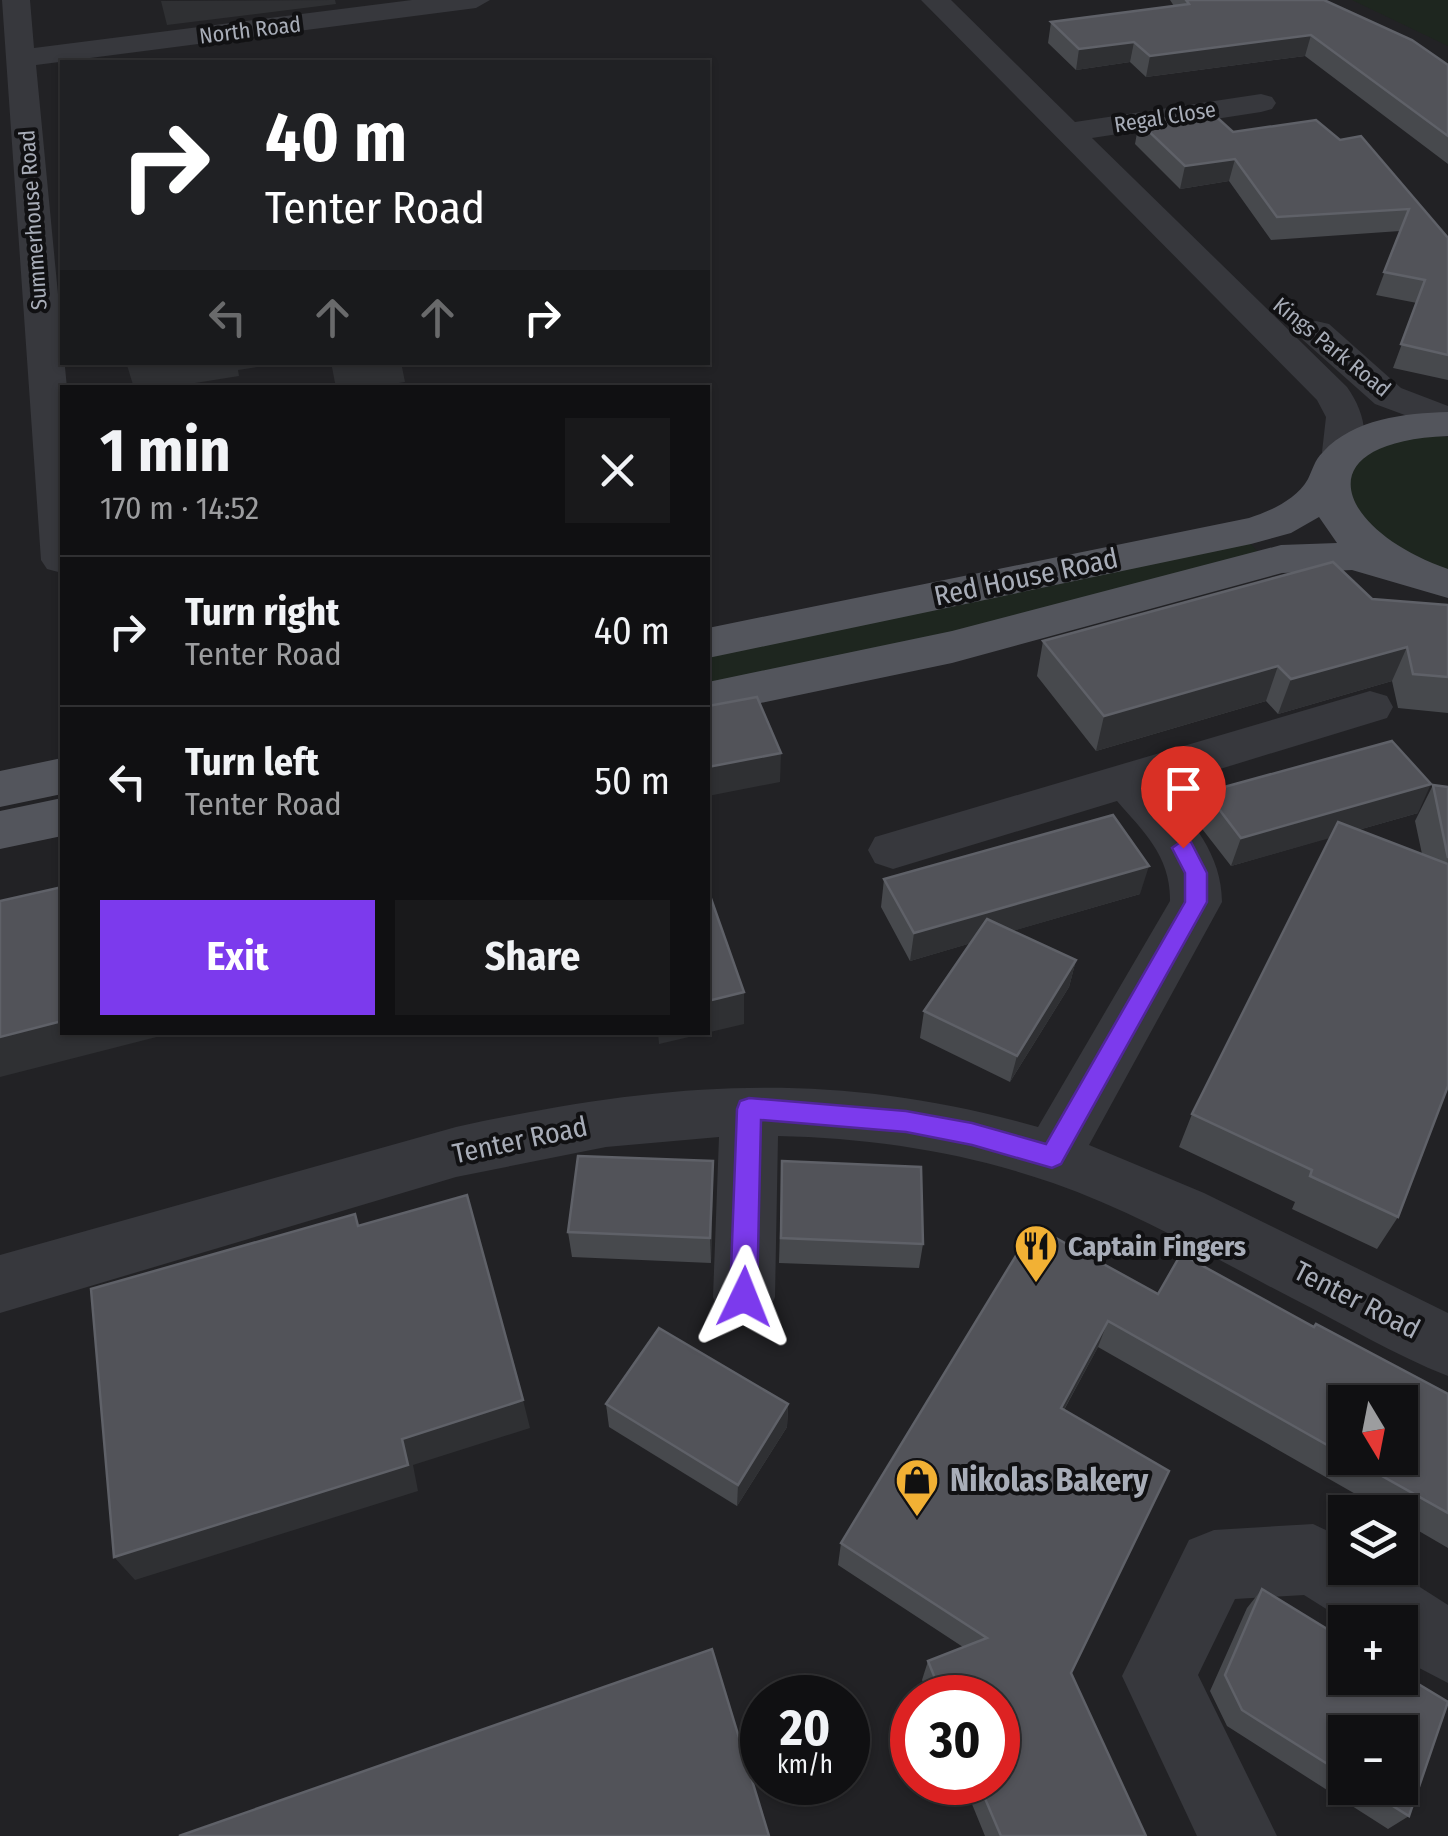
<!DOCTYPE html>
<html lang="en">
<head>
<meta charset="utf-8">
<style>
  :root { --surface:#101012; --page:#19191b; --text:#f1f3f6; --muted:#9c9d9f; --line:#303032; --accent:#7c3aed }
  body { margin:0; font-family:"Fira Sans Condensed",sans-serif; background:var(--page); color:var(--text); height:100vh; display:flex; flex-direction:column; font-size:38px; white-space:nowrap }
  * { box-sizing:border-box; margin:0 }
  p { font-size:32px; color:var(--muted) }
  .icon { flex:none; width:55px; height:55px; fill:none; stroke:currentColor; stroke-width:2; stroke-linecap:round; stroke-linejoin:round }
  .map { position:relative; flex:1; overflow:hidden }
  .sheet { position:absolute; left:60px; top:385px; width:650px; height:650px; display:flex; flex-direction:column; background:var(--surface); border-radius:0px; box-shadow:0 2px 8px #0004,0 0 0 2px var(--line) }
  .sheet>* { flex:none }
  .hud { position:absolute; left:60px; top:60px; width:650px; height:305px; border-radius:0px; box-shadow:0 2px 8px #0004,0 0 0 2px var(--line); background:#202124; color:#fff; overflow:hidden }
  .needle { width:65px; rotate:170deg }
  .controls { position:absolute; left:1328px; top:1385px; display:grid; gap:20px }
  .controls a { display:grid; place-items:center; width:90px; height:90px; border-radius:0px; background:var(--surface); box-shadow:0 2px 8px #0004,0 0 0 2px var(--line); font-size:50px }
  .speed { position:absolute; left:740px; top:1675px; display:flex; gap:20px; font-size:50px; font-weight:700; text-align:center }
  .speed>* { display:grid; place-content:center; width:130px; height:130px; border-radius:50%; background:var(--surface); box-shadow:0 2px 8px #0004,0 0 0 2px var(--line); line-height:1 }
  .speed small { font-size:25px; font-weight:400 }
  .speed .limit { border:15px solid #d22; background:#fff; color:#111 }
  .pin { position:absolute; display:grid; place-items:center; width:85px; height:85px; color:#fff; margin:-102px -42px; border-radius:50% 50% 50% 0; rotate:-45deg; box-shadow:0 0 10px #0007 }
  .pin .icon { rotate:45deg }
  .me { position:absolute; width:110px; margin:-55px; rotate:2deg; stroke-linejoin:round; filter:drop-shadow(0 0 8px #0008) }
  .turn { display:flex; align-items:center; gap:35px; height:210px; padding:0 40px; font-size:45px }
  .turn .icon { width:130px; height:130px; stroke-width:2.5 }
  .turn b { display:block; font-size:70px; line-height:85px }
  .lanes { display:flex; align-items:center; height:95px; padding:0 40px; background:#0003; justify-content:center; gap:50px; direction:ltr }
  .lanes .off { opacity:.35 }
  .round { display:grid; place-items:center; flex:none; width:105px; height:105px; border-radius:0px; background:var(--page) }
  .headline { display:flex; align-items:center; justify-content:space-between; height:170px; padding:0 40px }
  h1 { font-size:60px; font-weight:700; line-height:75px }
  .primary-button { display:flex; gap:20px; margin-top:auto; padding:20px 40px }
  .primary-button a { flex:1; height:115px; border-radius:0px; background:var(--accent); color:#fff; font-size:40px; font-weight:700; line-height:115px; text-align:center }
  .primary-button a+a { background:var(--page); color:var(--text) }
  ul { padding:0; list-style:none }
  li { display:flex; align-items:center; gap:30px; height:150px; padding:0 40px; border-top:2px solid var(--line) }
  li div { flex:1 }
  li b { display:block; font-size:38px }
  li em { font-style:normal }
  .map>svg:first-child { display:block }
</style>
</head>
<body>
<div class="map">
<svg width="1448" height="1836" viewBox="0 0 1448 1836">
  <rect width="100%" height="100%" fill="#161618"/>
  <path fill="#222225" fill-rule="evenodd" d="M0 0H1448V1836H0ZM62 62H708V362H62ZM62 388H708V1032H62ZM1345 1402H1400V1458H1345ZM1345 1512H1400V1568H1345ZM1345 1622H1400V1678H1345ZM762 1698H848V1782H762ZM912 1698H998V1782H912ZM1345 1732H1400V1788H1345Z"/>
  <g fill="#1e261f">
    <path d="M1352 0H1448V46Z"/>
    <path d="M1435 436 1448 437V571L1372 535 1345 486C1361 442 1393 440 1435 436Z"/>
    <path d="M1250 543 1259 553 919 642 708 684V654Z"/>
  </g>
  <g fill="none" stroke-linecap="round" stroke-linejoin="round">
    <g fill="#37383d" fill-rule="evenodd">
      <path d="M2 0H30L34 48 412 0H490L476 8 36 65 67 388H62V573L47 569 41 560Z"/>
      <path d="M921 0H951L1075 122 1261 94 1272 97 1276 103 1272 109 1261 112 1092 138 1347 387C1362 408 1372 437 1356 460L1342 464 1328 460 1322 452 1326 417 1317 400Z"/>
      <path d="M1316 321 1329 324 1401 388 1448 406V431L1375 404 1303 340 1298 332 1303 324Z"/>
      <path d="M1370 691 1387 696 1393 707 1387 718 1161 787C1192 820 1222 855 1222 902L1089 1145 1204 1193 1448 1313V1376C1394 1355 1344 1324 1292 1298 1214 1258 1136 1212 1053 1183 964 1152 872 1138 778 1136L775 1297 766 1317 744 1326 722 1317 713 1297 719 1137 606 1147 456 1177 0 1313V1255L456 1127C664 1082 830 1068 1038 1127L1170 901C1171 857 1144 832 1117 801L893 869 875 863 868 850 875 837Z"/>
      <path d="M1313 1524 1345 1539V1568H1390L1448 1605V1683L1400 1658V1622H1347L1304 1595 1235 1599 1198 1675 1277 1836H1197L1122 1676 1189 1540 1214 1530Z"/>
    </g>
    <g fill="#53555c" fill-rule="evenodd">
      <path d="M1448 412V436C1299 442 1339 531 1448 569V598L1352 570 1282 573 952 663 708 714V682L952 631 1281 545 1337 543 1319 517 1291 533 1251 544 708 658V628L1249 518C1270 511 1296 500 1308 479 1313 469 1314 461 1323 452 1353 419 1405 413 1448 412Z"/>
      <path d="M62 758V794L0 807V771Z"/>
      <path d="M62 798V836L0 849V811Z"/>
    </g>
  </g>
  <g fill="#47494d" fill-rule="evenodd">
    <path d="M1170 0H1324L1448 65V164L1305 56 1146 77 1130 62 1076 70 1048 43 1051 22 1174 6Z"/>
    <path d="M1316 120 1448 238V380L1393 368 1417 303 1376 295 1400 231 1271 240 1229 181 1180 189 1135 144 1139 122 1233 132Z"/>
    <path d="M1372 599 1448 605V713L1398 708 1392 681 1278 714 1266 701 1096 751 1037 676 1043 641Z"/>
    <path d="M1433 785 1448 787V1086L1398 1217 1377 1249 1292 1209 1295 1202 1179 1147 1192 1114 1331 837 1231 866 1196 821 1206 792 1418 813 1358 830 1422 854 1415 821Z"/>
    <path d="M884 879 1140 894 1012 931 1076 960 1069 987 1010 1082 920 1038 924 1011 971 943 910 961 881 907Z"/>
    <path d="M713 1161 711 1263 572 1257 568 1232Z"/>
    <path d="M782 1161 923 1244 919 1268 779 1263Z"/>
    <path d="M1034 1226 1158 1294 1314 1327 1448 1394V1548L1400 1520V1512H1387L1098 1347 1064 1410 1071 1673 1146 1836H985L963 1782H998V1698H929L922 1680 928 1661 963 1647 838 1565 841 1543ZM1345 1402 1400 1458H1345Z"/>
    <path d="M606 1404H788L787 1427 737 1506 609 1427Z"/>
    <path d="M1262 1589 1345 1640V1678H1400V1673L1448 1702 1409 1816 1388 1829 1227 1726 1210 1691 1247 1608ZM1345 1732H1400V1788H1345Z"/>
  </g>
  <g fill="#2f3033">
    <path d="M335 0 336 4 167 25 161 1Z"/>
    <path d="M1311 35 1305 56 1146 77 1150 56Z"/>
    <path d="M1134 42 1130 62 1076 70 1079 49Z"/>
    <path d="M1235 159 1229 181 1180 189 1185 166Z"/>
    <path d="M126 362H290L238 370 239 376 164 388H134Z"/>
    <path d="M331 362H401L405 382 368 388H336Z"/>
    <path d="M1407 647 1392 681 1278 714 1291 679Z"/>
    <path d="M1278 666 1266 701 1096 751 1104 716Z"/>
    <path d="M781 753 780 782 708 796V767Z"/>
    <path d="M1431 784 1418 813 1231 866 1241 838Z"/>
    <path d="M1149 866 1140 894 910 961 914 933Z"/>
    <path d="M1076 960 1069 987 1010 1082 1017 1056Z"/>
    <path d="M744 992V1024L659 1044 658 1032H708V1001Z"/>
    <path d="M62 1021V1032H176L0 1077V1037Z"/>
    <path d="M713 1161V1187L711 1263 710 1238Z"/>
    <path d="M1108 1321 1098 1347 1051 1433 1061 1408Z"/>
    <path d="M523 1400 530 1428 413 1465 418 1491 135 1580 114 1557 402 1439Z"/>
    <path d="M788 1404 787 1427 737 1506 738 1485Z"/>
  </g>
  <g fill="#525359" stroke="#5f6168" stroke-width="2.5">
    <path d="M1186 0H1324L1412 40 1448 65V136L1311 35 1150 56 1134 42 1079 49 1051 22 1189 4Z"/>
    <path d="M1211 112 1233 132 1316 120 1340 140 1361 136 1448 238V355L1401 344 1425 280 1384 272 1409 209 1277 217 1235 159 1185 166 1139 122Z"/>
    <path d="M1333 562 1372 599 1448 605V677L1413 674 1407 647 1291 679 1278 666 1104 716 1043 641Z"/>
    <path d="M757 697 781 753 708 767V706Z"/>
    <path d="M1392 741 1431 784 1241 838 1206 792Z"/>
    <path d="M1433 785 1448 787V858Z"/>
    <path d="M1113 815 1149 866 914 933 884 879Z"/>
    <path d="M1338 822 1448 864V1086L1398 1217 1310 1176 1312 1170 1192 1114Z"/>
    <path d="M62 887V1021L0 1037V901Z"/>
    <path d="M708 890 744 992 708 1001Z"/>
    <path d="M987 919 1076 960 1017 1056 924 1011Z"/>
    <path d="M578 1156 713 1161 710 1238 568 1232Z"/>
    <path d="M782 1161 921 1167 923 1244 781 1238Z"/>
    <path d="M467 1195 523 1400 402 1439 408 1465 114 1557 91 1289 355 1214 358 1226Z"/>
    <path d="M1034 1226 1158 1294 1181 1254 1314 1327 1316 1324 1448 1394V1513L1350 1458H1400V1402H1345V1455L1108 1321 1061 1408 1169 1471 1071 1673 1146 1836H1001L978 1782H998V1698H943L928 1661 987 1638 841 1543Z"/>
    <path d="M659 1328 788 1404 738 1485 606 1404Z"/>
    <path d="M1262 1589 1345 1640V1678H1400V1673L1448 1702 1409 1816 1364 1788H1400V1732H1345V1775L1242 1710 1225 1675Z"/>
    <path d="M712 1649 769 1836H179Z"/>
  </g>
  <path fill="#7c3aed" stroke="#51269a" stroke-width="2.5" d="M1183 840 1191 842 1207 873V902L1061 1164 1052 1168 972 1145 906 1132 761 1120 757 1297 753 1306 744 1309 734 1306 730 1297 737 1109 740 1101 749 1098 906 1111 972 1123 1046 1144 1185 902V873L1172 848Z"/>
  <defs>
    <g id="restaurant-pin" transform="scale(2.25)"><path d="M0 17L-7.5 6A9.5 9.5 0 1 1 7.5 6Z" fill="#f2b134" stroke="#111113"/><path d="M-5-6h1v4h1v-4h1v4h1v-4h1v5L-1.5 .5V6h-2V.5L-5-1ZM5-6V6H3V1.5H1.5Q1.5-4 5-6Z" fill="#111"/></g>
    <g id="shop-pin" transform="scale(2.25)"><path d="M0 17L-7.5 6A9.5 9.5 0 1 1 7.5 6Z" fill="#f2b134" stroke="#111113"/><path d="M-5-2.5h2.3a2.7 3.5 0 0 1 5.4 0H5L5.5 6h-11ZM-1.5-2.5h3a1.5 2.3 0 0 0-3 0Z" fill="#111"/></g>
  </defs>
  <g fill-rule="evenodd">
    <use href="#restaurant-pin" x="1036" y="1246"/>
    <use href="#shop-pin" x="917" y="1480"/>
  </g>
  <g text-anchor="middle" dominant-baseline="central" stroke-width="8" stroke-linejoin="round" paint-order="stroke">
    <g font-size="22" fill="#a8adb8" stroke="#111113">
      <text transform="translate(250 30) rotate(-7)">North Road</text>
      <text transform="translate(1165 117) rotate(-9)">Regal Close</text>
      <text transform="translate(33 220) rotate(-94)">Summerhouse Road</text>
      <text transform="translate(1332 347) rotate(39)">Kings Park Road</text>
    </g>
    <g font-size="28" fill="#a8adb8" stroke="#111113">
      <text transform="translate(1026 577) rotate(-12)">Red House Road</text>
      <text transform="translate(520 1140) rotate(-12)">Tenter Road</text>
      <text transform="translate(1357 1300) rotate(27)">Tenter Road</text>
    </g>
    <g font-size="28" font-weight="bold" fill="#a8adb8" stroke="#111113" text-anchor="start">
      <text x="1068" y="1246">Captain Fingers</text>
    </g>
    <g font-size="32" font-weight="bold" fill="#a8adb8" stroke="#111113" text-anchor="start">
      <text x="950" y="1480">Nikolas Bakery</text>
    </g>
  </g>
</svg>
<div class="controls">
<a><svg class="needle" viewBox="-14 -14 28 28"><path d="M0-13l5 13h-10z" fill="#e53935"/><path d="M0 13l5-13h-10z" fill="#9c9d9f"/></svg></a>
<a><svg class="icon" aria-label="layers" viewBox="0 0 24 24"><path d="M12 4l9 5-9 5-9-5zM3 14l9 5 9-5"/></svg></a>
<a>+</a>
<a>−</a>
</div>
<div class="speed"><div>20<small>km/h</small></div><div class="limit">30</div></div>
<div class="pin" style="left:1183px;top:848px;background:#d93025"><svg class="icon" aria-label="arrive" viewBox="0 0 24 24"><path d="M6 21V4h12l-3 4 3 4H6"/></svg></div>
<svg class="me" style="left:744px;top:1297px" viewBox="-20 -20 40 40"><path d="M0-17L14 15 0 8-14 15z" fill="#7c3aed" stroke="#fff" stroke-width="4"/></svg>
<div class="hud">
<div class="turn"><svg class="icon" aria-label="right" viewBox="0 0 24 24"><path d="M7 20v-9h11M14 6l5 5-5 5"/></svg><div><b>40 m</b>Tenter Road</div></div>
<div class="lanes"><svg class="icon off" aria-label="left" viewBox="0 0 24 24"><path d="M17 20v-9H6M10 6l-5 5 5 5"/></svg><svg class="icon off" aria-label="ahead" viewBox="0 0 24 24"><path d="M12 20V5M6 11l6-6 6 6"/></svg><svg class="icon off" aria-label="ahead" viewBox="0 0 24 24"><path d="M12 20V5M6 11l6-6 6 6"/></svg><svg class="icon" aria-label="right" viewBox="0 0 24 24"><path d="M7 20v-9h11M14 6l5 5-5 5"/></svg></div>
</div>
<section class="sheet">
<div class="headline"><div><h1>1 min</h1><p>170 m · 14:52</p></div><a class="round"><svg class="icon" aria-label="close" viewBox="0 0 24 24"><path d="M6 6l12 12M18 6L6 18"/></svg></a></div>
<ul>
<li><svg class="icon" aria-label="right" viewBox="0 0 24 24"><path d="M7 20v-9h11M14 6l5 5-5 5"/></svg><div><b>Turn right</b><p>Tenter Road</p></div><em>40 m</em></li>
<li><svg class="icon" aria-label="left" viewBox="0 0 24 24"><path d="M17 20v-9H6M10 6l-5 5 5 5"/></svg><div><b>Turn left</b><p>Tenter Road</p></div><em>50 m</em></li>
</ul>
<div class="primary-button"><a>Exit</a><a>Share</a></div>
</section>
</div>
</body>
</html>
